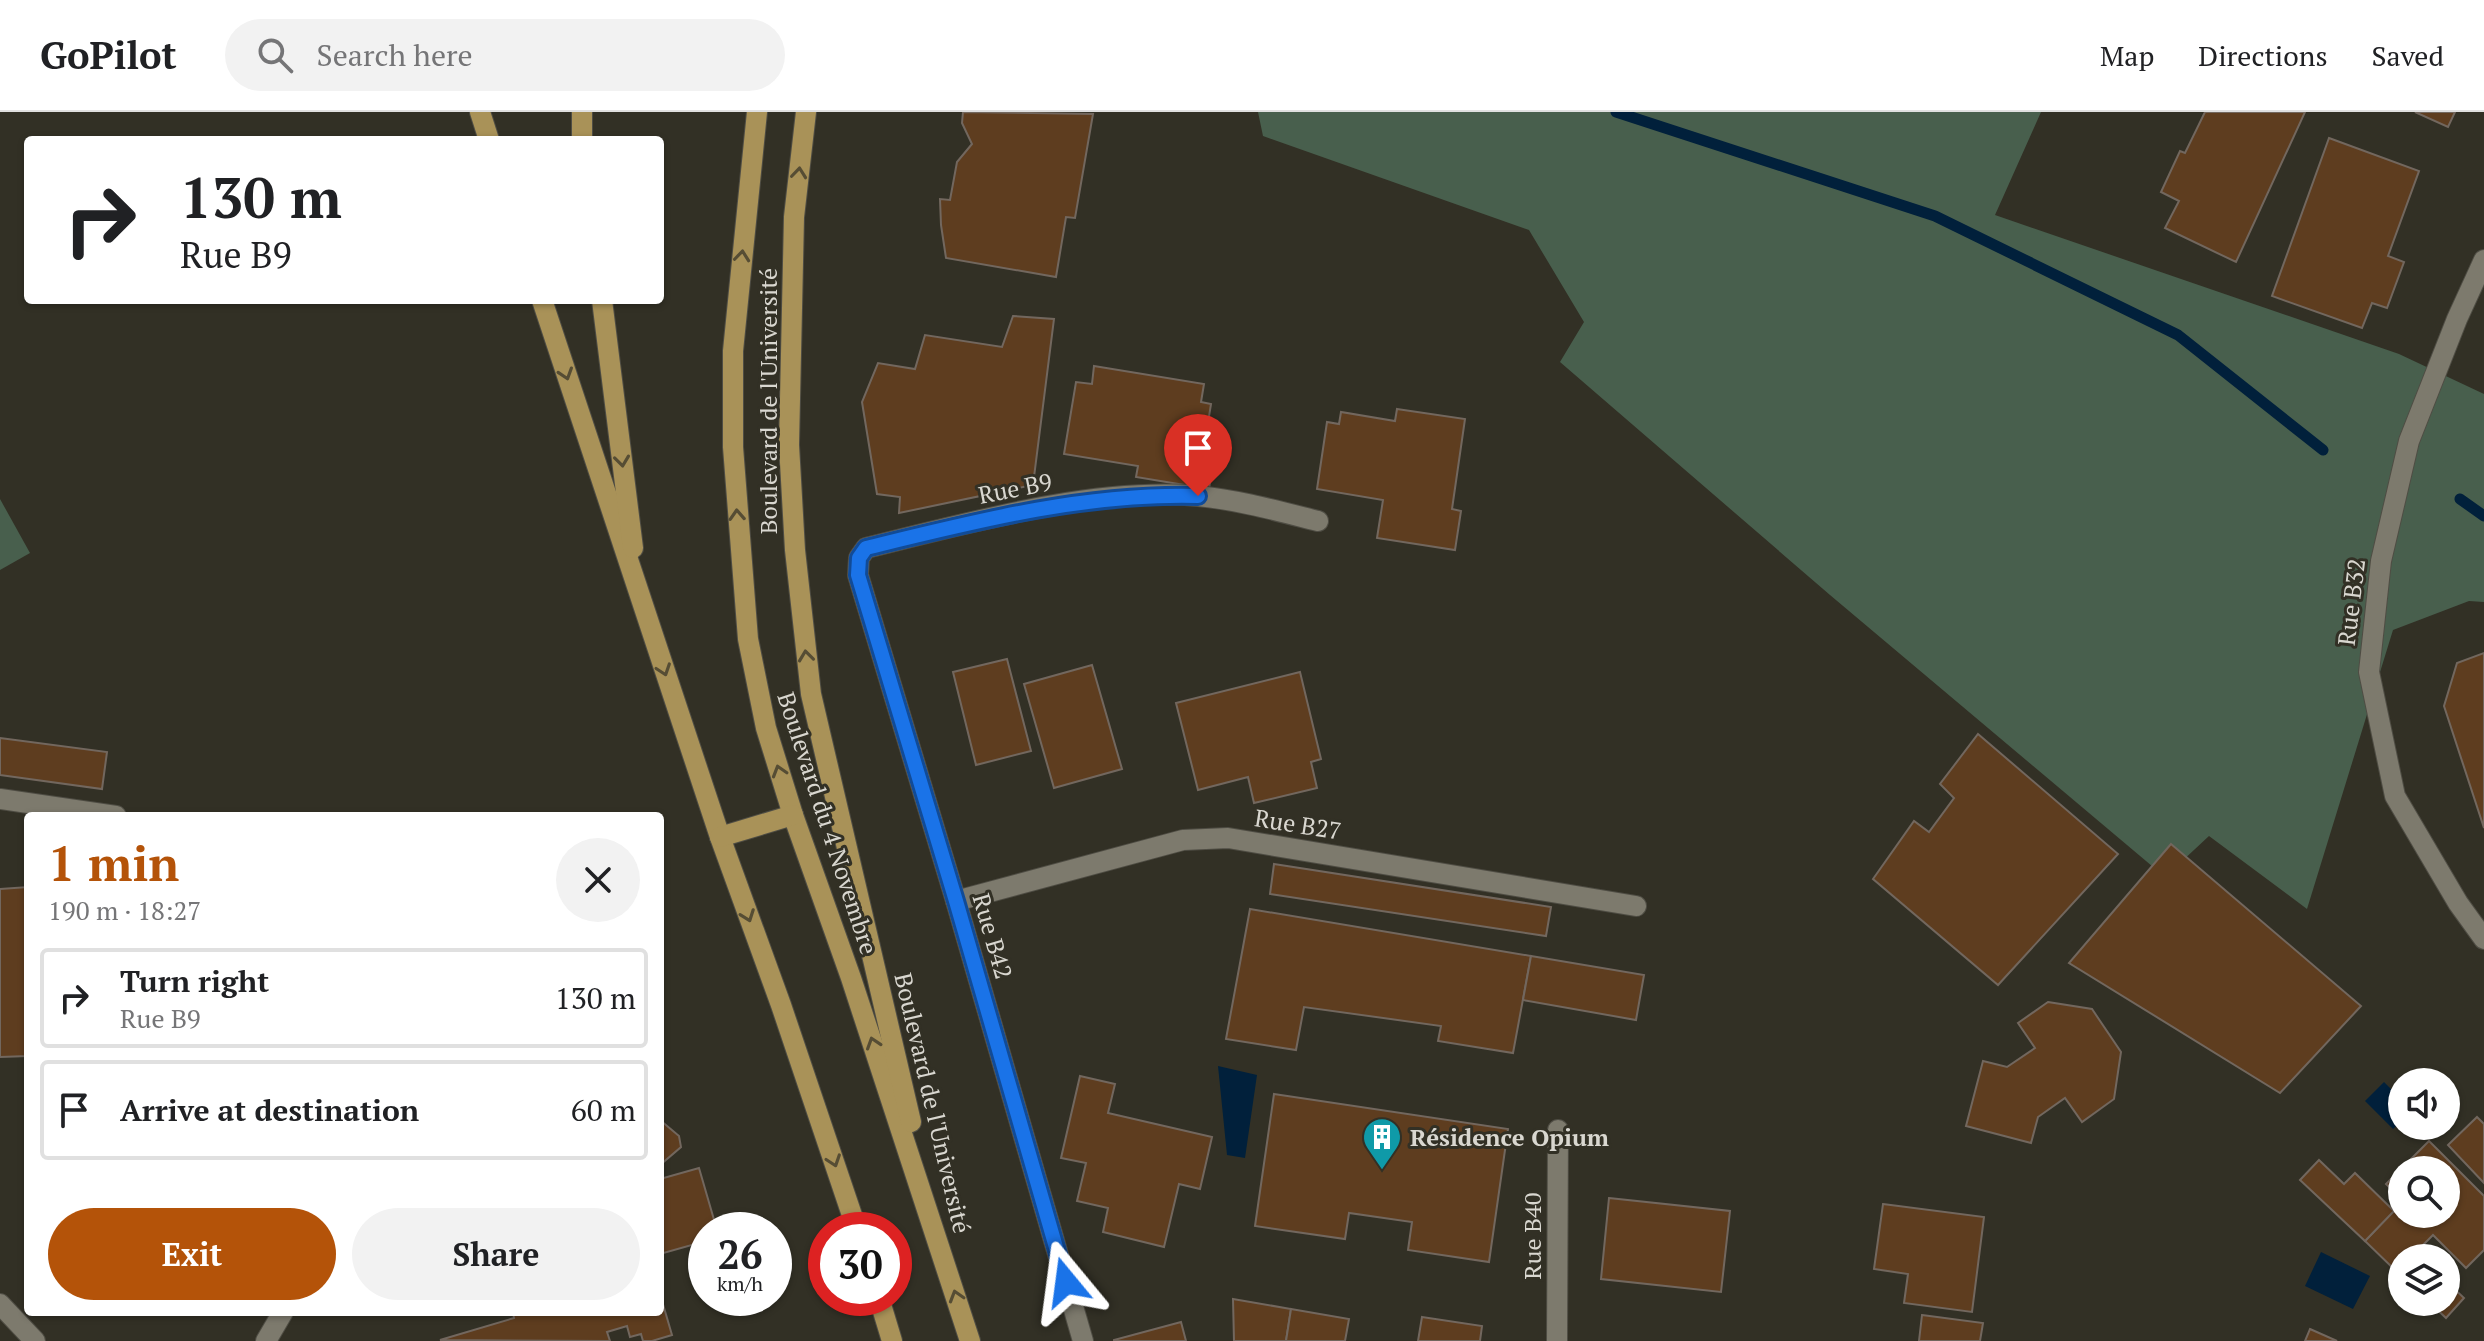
<!DOCTYPE html>
<html lang="en">
<head>
<meta charset="utf-8">
<style>
  :root { --surface:#fff; --page:#f2f2f2; --text:#202124; --muted:#757577; --line:#e0e0e0; --accent:#b45309 }
  body { margin:0; font-family:"PT Serif",serif; background:var(--page); color:var(--text); height:100vh; display:flex; flex-direction:column; font-size:30px; white-space:nowrap }
  * { box-sizing:border-box; margin:0 }
  p { font-size:26px; color:var(--muted) }
  .icon { flex:none; width:44px; height:44px; fill:none; stroke:currentColor; stroke-width:2; stroke-linecap:round; stroke-linejoin:round }
  .map { position:relative; flex:1; overflow:hidden }
  .sheet { position:absolute; left:24px; top:700px; width:640px; height:504px; display:flex; flex-direction:column; background:var(--surface); border-radius:8px; box-shadow:0 2px 6px #0004 }
  .sheet>* { flex:none }
  .top-card { position:absolute; left:24px; top:24px; width:640px; height:168px; border-radius:8px; box-shadow:0 2px 6px #0004; background:#fff; color:var(--text); overflow:hidden }
  .tools { position:absolute; left:2388px; top:956px; display:grid; gap:16px }
  .tools a { display:grid; place-items:center; width:72px; height:72px; border-radius:50%; background:var(--surface); box-shadow:0 2px 6px #0004; font-size:40px }
  .speed { position:absolute; left:688px; top:1100px; display:flex; gap:16px; font-size:40px; font-weight:700; text-align:center }
  .speed>* { display:grid; place-content:center; width:104px; height:104px; border-radius:50%; background:var(--surface); box-shadow:0 2px 6px #0004; line-height:1 }
  .speed small { font-size:20px; font-weight:400 }
  .speed .limit { border:12px solid #d22; background:#fff; color:#111 }
  .pin { position:absolute; display:grid; place-items:center; width:68px; height:68px; color:#fff; margin:-82px -34px; border-radius:50% 50% 50% 0; rotate:-45deg; box-shadow:0 0 8px #0007 }
  .pin .icon { rotate:45deg }
  .me { position:absolute; width:88px; margin:-44px; rotate:344deg; stroke-linejoin:round; filter:drop-shadow(0 0 6px #0008) }
  .turn { display:flex; align-items:center; gap:28px; height:168px; padding:0 24px; font-size:36px }
  .turn .icon { width:104px; height:104px; stroke-width:2.5 }
  .turn b { display:block; font-size:56px; line-height:68px }
  .round { display:grid; place-items:center; flex:none; width:84px; height:84px; border-radius:42px; background:var(--page) }
  .headline { display:flex; align-items:center; justify-content:space-between; height:136px; padding:0 24px }
  h1 { font-size:48px; font-weight:700; line-height:60px; color:var(--accent) }
  .primary-button { display:flex; gap:16px; margin-top:auto; padding:16px 24px }
  .primary-button a { flex:1; height:92px; border-radius:48px; background:var(--accent); color:#fff; font-size:32px; font-weight:700; line-height:92px; text-align:center }
  .primary-button a+a { background:var(--page); color:var(--text) }
  ul { padding:0; list-style:none }
  li { display:flex; align-items:center; gap:24px; height:100px; margin:0 16px 12px; padding:0 8px; border:4px solid var(--line); border-radius:8px }
  li div { flex:1 }
  li b { display:block; font-size:30px }
  li em { font-style:normal }
  header { display:flex; align-items:center; gap:48px; box-sizing:border-box; height:112px; padding:0 40px; background:var(--surface); border-bottom:2px solid var(--line) }
  header strong { font-size:38px }
  nav { display:flex; gap:44px; margin-inline-start:auto; font-size:28px }
  .search { width:560px; height:72px; background:var(--page); display:flex; align-items:center; gap:20px; box-sizing:border-box; padding:0 28px; border-radius:44px; color:var(--muted); font-size:30px }
  .map>svg:first-child { display:block }
</style>
</head>
<body>
<header>
<strong>GoPilot</strong>
<div class="search"><svg class="icon" aria-label="search" viewBox="0 0 24 24"><circle cx="10" cy="10" r="6"/><path d="M15 15l6 6"/></svg>Search here</div>
<nav><a>Map</a><a>Directions</a><a>Saved</a></nav>
</header>
<div class="map">
<svg width="2484" height="1229" viewBox="0 0 2484 1229">
  <rect width="100%" height="100%" fill="#323025"/>
  <g fill="#485f4d">
    <path d="M1258 0H2041L1995 103 2399 242 2484 282V490L2469 489 2393 518 2307 797 2209 724 2165 765 1830 483 1560 250 1584 210 1529 118 1263 24Z"/>
    <path d="M0 387 30 441 0 458Z"/>
  </g>
  <g fill="#01203b">
    <path d="M1218 954 1257 963 1245 1046 1227 1043Z"/>
    <path d="M2384 970 2402 988V1009L2393 1017 2365 989Z"/>
    <path d="M2321 1140 2370 1164 2353 1197 2305 1174Z"/>
  </g>
  <g fill="none" stroke-linecap="round" stroke-linejoin="round">
    <g stroke="#01203b" stroke-width="11">
      <path d="M1616 0 1935 104 2178 223 2323 338"/>
      <path d="M2460 387 2484 404"/>
    </g>
  </g>
  <g fill="#5e3d1f" stroke="#72675e" stroke-width="2">
    <path d="M963 0 1093 2 1075 106 1066 105 1056 165 946 146 941 113 940 87 950 88 957 50 972 32 962 11Z"/>
    <path d="M2205 0H2305L2236 150 2165 116 2179 89 2161 80 2180 39 2185 41Z"/>
    <path d="M2415 0H2455L2448 15Z"/>
    <path d="M2329 26 2419 59 2388 144 2404 150 2387 196 2372 191 2362 216 2272 184Z"/>
    <path d="M1013 204 1054 207 1033 373 899 401 900 385 877 382 862 290 878 251 915 257 925 223 1002 235Z"/>
    <path d="M1094 254 1204 272 1201 290 1211 292 1202 348 1213 350 1209 377 1136 365 1138 354 1064 342 1076 270 1092 272Z"/>
    <path d="M1397 297 1465 307 1452 397 1461 399 1455 438 1377 426 1383 388 1317 377 1327 310 1339 312 1341 300 1395 309Z"/>
    <path d="M2484 541V716L2444 594 2457 551Z"/>
    <path d="M1007 547 1031 639 976 653 953 560Z"/>
    <path d="M1092 553 1122 657 1054 676 1024 572Z"/>
    <path d="M1300 560 1321 647 1311 650 1317 676 1254 691 1248 665 1198 678 1176 591Z"/>
    <path d="M1978 622 2118 742 1998 873 1873 767 1914 709 1929 720 1954 686 1940 672Z"/>
    <path d="M0 626 107 640 102 677 0 663Z"/>
    <path d="M2171 732 2361 894 2280 981 2069 851Z"/>
    <path d="M1274 752 1551 795 1546 824 1270 782Z"/>
    <path d="M28 775V944L0 945V777Z"/>
    <path d="M1250 797 1531 844 1513 941 1438 929 1441 914 1304 895 1296 938 1226 927Z"/>
    <path d="M1531 844 1644 863 1636 908 1523 888Z"/>
    <path d="M2048 890 2092 897 2121 940 2114 987 2082 1010 2065 986 2038 1005 2031 1031 1966 1014 1983 949 2007 955 2035 936 2018 911Z"/>
    <path d="M1080 964 1115 972 1108 1001 1212 1025 1200 1077 1179 1072 1164 1135 1103 1120 1108 1096 1077 1089 1086 1051 1061 1046Z"/>
    <path d="M1274 982 1508 1017 1489 1150 1408 1138 1412 1110 1349 1101 1345 1127 1255 1114Z"/>
    <path d="M2477 1005 2484 1012V1071L2448 1033Z"/>
    <path d="M660 1008 679 1024 681 1035 660 1053Z"/>
    <path d="M2429 1029 2484 1084V1138L2466 1156 2433 1123 2410 1146H2402V1155L2397 1160 2365 1129 2402 1090V1102H2446V1058H2402V1088L2386 1072Z"/>
    <path d="M2319 1048 2344 1072 2355 1061 2394 1099 2365 1129 2300 1068Z"/>
    <path d="M699 1056 717 1118H706V1129L660 1142V1067Z"/>
    <path d="M1609 1086 1730 1099 1721 1180 1601 1167Z"/>
    <path d="M1883 1092 1984 1105 1972 1200 1904 1191 1908 1162 1874 1157Z"/>
    <path d="M2446 1169 2464 1186 2446 1206 2429 1190H2446Z"/>
    <path d="M660 1182 672 1223 652 1229H643L641 1222 630 1225 627 1214 607 1220 610 1229 440 1228 514 1206 513 1200H660Z"/>
    <path d="M1233 1187 1291 1197 1286 1229H1234Z"/>
    <path d="M1291 1197 1349 1207 1345 1229H1286Z"/>
    <path d="M1922 1203 1983 1211 1980 1229H1919Z"/>
    <path d="M1422 1205 1482 1214 1480 1229H1418Z"/>
    <path d="M1181 1210 1186 1229H1114V1228Z"/>
    <path d="M2310 1217 2337 1229H2305Z"/>
  </g>
  <g fill="none" stroke-linecap="round" stroke-linejoin="round">
    <g stroke="#4f4d44" stroke-width="22">
      <g id="minor">
        <path d="M2484 148 2457 207 2409 329 2381 449 2369 560 2395 684 2458 791 2484 827"/>
        <path d="M0 687 116 704"/>
        <path d="M956 789 1183 728 1228 726 1636 794"/>
        <path d="M0 1192 35 1229"/>
        <path d="M266 1229 283 1200"/>
        <path d="M1083 1229 956 789 858 463 859 446 866 436C968 411 1093 375 1198 384 1238 388 1278 399 1318 409"/>
        <path d="M1557 1229 1558 1018"/>
      </g>
    </g>
    <g stroke="#4f4d44" stroke-width="22">
      <g id="major">
        <path d="M480 0 489 28"/>
        <path d="M582 0V28"/>
        <path d="M757 0 733 239V335L748 527 766 616 793 703 851 866 970 1229"/>
        <path d="M806 0 794 105 789 333 795 438 811 582 911 1010"/>
        <path d="M542 188 720 725 781 893 857 1118"/>
        <path d="M602 188 633 436"/>
        <path d="M720 725 793 703"/>
        <path d="M879 1186 892 1229"/>
      </g>
    </g>
    <use href="#minor" stroke="#7d7a6d" stroke-width="20"/>
    <use href="#major" stroke="#a99258" stroke-width="20"/>
  </g>
  <defs><path id="oneway-chevron" d="M-2-3.5L2.5 0L-2 3.5" fill="none" stroke-width="1.6" stroke-linecap="round" stroke-linejoin="round" transform="scale(2)"/></defs>
  <g stroke="#564d34">
    <use href="#oneway-chevron" transform="translate(799 61) rotate(-84)"/>
    <use href="#oneway-chevron" transform="translate(742 144) rotate(-84)"/>
    <use href="#oneway-chevron" transform="translate(566 262) rotate(72)"/>
    <use href="#oneway-chevron" transform="translate(622 349) rotate(83)"/>
    <use href="#oneway-chevron" transform="translate(737 403) rotate(-93)"/>
    <use href="#oneway-chevron" transform="translate(806 544) rotate(-97)"/>
    <use href="#oneway-chevron" transform="translate(664 558) rotate(71)"/>
    <use href="#oneway-chevron" transform="translate(779 659) rotate(-107)"/>
    <use href="#oneway-chevron" transform="translate(748 804) rotate(70)"/>
    <use href="#oneway-chevron" transform="translate(873 931) rotate(-108)"/>
    <use href="#oneway-chevron" transform="translate(834 1049) rotate(71)"/>
    <use href="#oneway-chevron" transform="translate(956 1184) rotate(-107)"/>
  </g>
  <g fill="none" stroke-linecap="round" stroke-linejoin="round">
    <g stroke="#114b97" stroke-width="20">
      <path id="route" d="M1066 1170 956 789 858 463 859 446 866 436C976 409 1085 381 1198 384"/>
    </g>
    <use href="#route" stroke="#1a73e8" stroke-width="14"/>
  </g>
  <defs>
    <g id="building-pin" transform="scale(2)"><path d="M0 17L-7.5 6A9.5 9.5 0 1 1 7.5 6Z" fill="#0f9aa8" stroke="#323025"/><path d="M-4-6H4V6H1V3H-1V6H-4ZM-2.5-4.3h1.7v1.8h-1.7ZM.8-4.3h1.7v1.8H.8ZM-2.5-1h1.7V.8h-1.7ZM.8-1h1.7V.8H.8Z" fill="#fff"/></g>
  </defs>
  <g fill-rule="evenodd">
    <use href="#building-pin" x="1382" y="1025"/>
  </g>
  <g text-anchor="middle" dominant-baseline="central" stroke-width="6" stroke-linejoin="round" paint-order="stroke">
    <g font-size="24" fill="#d9d7d0" stroke="#323025">
      <text transform="translate(768 289) rotate(-90)">Boulevard de l'Université</text>
      <text transform="translate(1015 376) rotate(-11)">Rue B9</text>
      <text transform="translate(2351 490) rotate(-83)">Rue B32</text>
      <text transform="translate(828 711) rotate(72)">Boulevard du 4 Novembre</text>
      <text transform="translate(1298 712) rotate(9)">Rue B27</text>
      <text transform="translate(993 824) rotate(74)">Rue B42</text>
      <text transform="translate(933 991) rotate(77)">Boulevard de l'Université</text>
      <text transform="translate(1532 1124) rotate(-90)">Rue B40</text>
    </g>
    <g font-size="24" font-weight="bold" fill="#d9d7d0" stroke="#323025" text-anchor="start">
      <text x="1410" y="1025">Résidence Opium</text>
    </g>
  </g>
</svg>
<div class="tools">
<a><svg class="icon" aria-label="sound" viewBox="0 0 24 24"><path d="M4 9h4l5-4v14l-5-4H4zM17 9q2 3 0 6"/></svg></a>
<a><svg class="icon" aria-label="search" viewBox="0 0 24 24"><circle cx="10" cy="10" r="6"/><path d="M15 15l6 6"/></svg></a>
<a><svg class="icon" aria-label="layers" viewBox="0 0 24 24"><path d="M12 4l9 5-9 5-9-5zM3 14l9 5 9-5"/></svg></a>
</div>
<div class="speed"><div>26<small>km/h</small></div><div class="limit">30</div></div>
<div class="pin" style="left:1198px;top:384px;background:#d93025"><svg class="icon" aria-label="arrive" viewBox="0 0 24 24"><path d="M6 21V4h12l-3 4 3 4H6"/></svg></div>
<svg class="me" style="left:1066px;top:1170px" viewBox="-20 -20 40 40"><path d="M0-17L14 15 0 8-14 15z" fill="#1a73e8" stroke="#fff" stroke-width="4"/></svg>
<div class="top-card">
<div class="turn"><svg class="icon" aria-label="right" viewBox="0 0 24 24"><path d="M7 20v-9h11M14 6l5 5-5 5"/></svg><div><b>130 m</b>Rue B9</div></div>
</div>
<section class="sheet">
<div class="headline"><div><h1>1 min</h1><p>190 m · 18:27</p></div><a class="round"><svg class="icon" aria-label="close" viewBox="0 0 24 24"><path d="M6 6l12 12M18 6L6 18"/></svg></a></div>
<ul>
<li><svg class="icon" aria-label="right" viewBox="0 0 24 24"><path d="M7 20v-9h11M14 6l5 5-5 5"/></svg><div><b>Turn right</b><p>Rue B9</p></div><em>130 m</em></li>
<li><svg class="icon" aria-label="arrive" viewBox="0 0 24 24"><path d="M6 21V4h12l-3 4 3 4H6"/></svg><div><b>Arrive at destination</b></div><em>60 m</em></li>
</ul>
<div class="primary-button"><a>Exit</a><a>Share</a></div>
</section>
</div>
</body>
</html>
